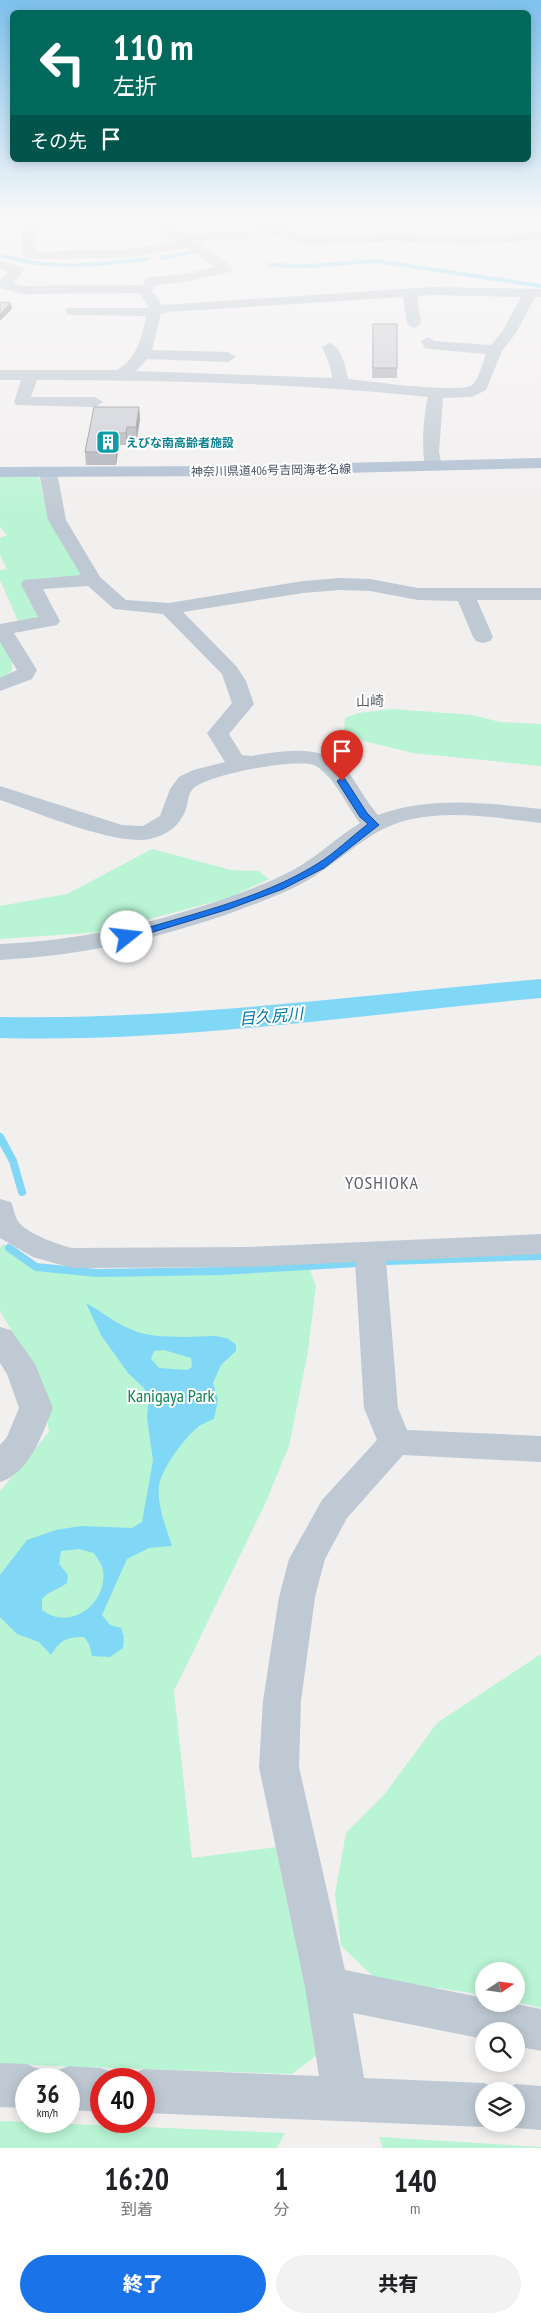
<!DOCTYPE html>
<html lang="ja">
<head>
<meta charset="utf-8">
<style>
  :root { --surface:#fff; --page:#f2f2f2; --text:#202124; --muted:#757577; --accent:#1a73e8 }
  body { margin:0; font-family:"PT Sans Narrow","Noto Sans JP",sans-serif; background:var(--page); color:var(--text); height:100vh; display:flex; flex-direction:column; font-size:19px; white-space:nowrap }
  * { box-sizing:border-box; margin:0 }
  p { font-size:16px; color:var(--muted) }
  .icon { flex:none; width:28px; height:28px; fill:none; stroke:currentColor; stroke-width:2; stroke-linecap:round; stroke-linejoin:round }
  .map { position:relative; height:2148px; overflow:hidden }
  .sheet { display:flex; flex-direction:column; background:var(--surface); flex:1 }
  .sheet>* { flex:none }
  .hud { position:absolute; left:10px; top:10px; width:521px; height:152px; border-radius:8px; box-shadow:0 2px 12px #0003; background:#00695c; color:#fff; overflow:hidden }
  .needle { width:32px; rotate:77deg }
  .controls { position:absolute; left:475px; top:1962px; display:grid; gap:10px }
  .controls a { display:grid; place-items:center; width:50px; height:50px; border-radius:50%; background:var(--surface); box-shadow:0 2px 12px #0003; font-size:25px }
  .speed { position:absolute; left:15px; top:2068px; display:flex; gap:10px; font-size:25px; font-weight:700; text-align:center }
  .speed>* { display:grid; place-content:center; width:65px; height:65px; border-radius:50%; background:var(--surface); box-shadow:0 2px 12px #0003; line-height:1 }
  .speed small { font-size:12px; font-weight:400 }
  .speed .limit { border:8px solid #d22; background:#fff; color:#111 }
  .pin { position:absolute; display:grid; place-items:center; width:42px; height:42px; color:#fff; margin:-51px -21px; border-radius:50% 50% 50% 0; rotate:-45deg; box-shadow:0 0 5px #0007 }
  .pin .icon { rotate:45deg }
  .me { position:absolute; width:55px; margin:-28px; rotate:74deg; stroke-linejoin:round; filter:drop-shadow(0 0 4px #0008) }
  .turn { display:flex; align-items:center; gap:18px; height:105px; padding:0 20px; font-size:22px }
  .turn .icon { width:65px; height:65px; stroke-width:2.5 }
  .turn b { display:block; font-size:35px; line-height:42px }
  .then { display:flex; align-items:center; height:48px; padding:0 20px; background:#0003; gap:10px; font-size:19px }
  .eta { display:flex; justify-content:space-evenly; align-items:center; height:85px; text-align:center }
  .eta b { font-size:30px; font-weight:800; line-height:35px }
  .primary-button { display:flex; gap:10px; margin-top:auto; padding:10px 20px }
  .primary-button a { flex:1; height:58px; border-radius:30px; background:var(--accent); color:#fff; font-size:20px; font-weight:800; line-height:58px; text-align:center }
  .primary-button a+a { background:var(--page); color:var(--text) }
  .map>svg:first-child { display:block }
</style>
</head>
<body>
<div class="map">
<svg width="541" height="2148" viewBox="0 0 541 2148">
  <rect width="100%" height="100%" fill="#f2efef"/>
  <g fill="#b9f4d4">
    <path d="M0 477H39L49 521 88 575 26 582 44 618 24 622 18 621 0 580V570L7 569 0 555V538L7 535 0 527Z"/>
    <path d="M0 637 12 661V671L0 679Z"/>
    <path d="M393 709 472 715 500 722 541 724V766L413 753 364 741 344 730 345 718 358 713Z"/>
    <path d="M152 849 231 870 258 871 269 879 228 898 101 932 0 939V906L67 894Z"/>
    <path d="M3 1244 40 1270 309 1267 316 1286 308 1351 289 1446 265 1504 174 1691 192 1858 285 1846 325 2049 292 2074 0 2064V1491L49 1432 41 1380 0 1311V1248Z"/>
    <path d="M541 1654V2008L516 2002V1971H484V1995L439 1988H412L376 1979 341 1946 335 1894 346 1833 384 1795 437 1723Z"/>
    <path d="M0 2121 285 2133 277 2148H0Z"/>
    <path d="M379 2137 541 2147V2148H383Z"/>
  </g>
  <g fill="#81d7f6" fill-rule="evenodd">
    <path d="M541 979V998C361 1014 181 1043 0 1038V1017C181 1020 361 995 541 979Z"/>
    <path d="M86 1303C101 1311 115 1323 130 1329 146 1337 166 1336 184 1337 200 1338 224 1331 236 1345V1351L221 1365 213 1383 218 1400 214 1419C208 1422 201 1424 197 1428 184 1438 161 1470 159 1486 157 1506 166 1527 172 1546L149 1548 127 1559 102 1615 110 1625 121 1628 124 1637 123 1648 110 1657 92 1656 89 1644 84 1637C67 1636 59 1641 51 1655L39 1642 17 1634 0 1617V1575L27 1540 56 1530 81 1526 132 1528 142 1522 153 1461 147 1417 149 1399 144 1388 128 1373 101 1335ZM164 1350 191 1358 192 1367 187 1370 159 1368 151 1359 154 1351ZM79 1549 94 1553C97 1558 102 1564 103 1570 108 1603 71 1632 42 1610V1599C50 1590 58 1590 67 1583L68 1575 59 1564 61 1551Z"/>
  </g>
  <g fill="none" stroke-linecap="round" stroke-linejoin="round">
    <g stroke="#81d7f6" stroke-width="4">
      <path d="M0 255C49 271 97 265 147 259"/>
      <path d="M161 258 197 251"/>
      <path d="M269 265 309 266 376 261 541 286"/>
    </g>
    <g stroke="#81d7f6" stroke-width="8">
      <path d="M0 1137 13 1161 22 1192"/>
      <path d="M9 1248 36 1267 97 1273 222 1271 358 1263"/>
      <path d="M389 1261 541 1256"/>
    </g>
    <g fill="#bec9d3" fill-rule="evenodd">
      <path d="M22 221H34L36 251 120 250 177 242 166 236 157 221H170L176 230 182 234 282 229 310 237 396 233 468 237 541 232V240L468 245 396 241 309 245 281 237 195 241 231 266 233 269 231 272 184 282 156 285 152 291 162 305 433 287 541 289V297H535L516 333 502 351 486 390 472 397 443 398 439 452 442 466 439 470H427C420 459 424 410 428 397 298 383 167 380 37 380L31 397H95L103 402 95 407 16 405 14 402 21 380H0V370H117C137 358 142 338 146 316L72 315 67 314 65 311 67 308H149L140 293 23 294 0 288V281L8 272 0 269V261L22 267 24 270 13 283 23 286 142 285 147 278 152 277 184 274 215 267 188 248 120 258 29 259 22 255ZM433 295 521 297 502 332 491 345 435 341 428 337 421 341 425 348 430 349 486 354C482 363 479 380 472 385 461 394 367 381 348 379 346 368 342 346 329 343L322 347 330 366 332 378 136 371 147 359 228 362 236 357 228 352 152 350 161 314 168 312 403 297 407 324 414 328 421 324 417 296Z"/>
      <path d="M48 467 54 468 57 472 66 520 100 577 126 600 169 603 303 581 340 578 370 579 418 588H541V600H477L493 637 490 641 483 643 476 641 473 637 458 601 418 600 370 591 340 590 303 593 183 612 237 667 246 681 254 704 229 734 242 755 251 756C285 751 325 742 349 773 359 787 367 802 378 815 431 796 486 803 541 809V823C488 817 422 804 374 834 341 855 321 877 282 893 193 931 97 955 0 960V944C75 941 147 925 218 901 244 892 271 882 295 869 318 856 337 837 360 823 346 805 336 779 316 766 300 757 202 775 192 790 188 795 188 803 186 809 180 826 167 835 150 839 115 846 36 812 0 800V786L122 825 143 826 160 816 170 789 179 777 193 770 225 762 207 733 232 703 222 674 163 614 114 609 88 586 43 589 60 621 57 625 14 633 37 670 32 679 0 691V678L17 670 0 642V624L38 617 21 584 24 580 81 575 48 520 39 472 42 468Z"/>
      <path d="M0 1199 11 1202C14 1208 14 1215 18 1221 25 1233 59 1245 72 1248L249 1247 541 1234V1254L386 1261 398 1408 407 1430 541 1436V1462L403 1455 347 1518 325 1559 315 1597 301 1701 299 1767 345 1970 484 1998V2004H515L541 2009V2051L516 2046V2031H484V2039L353 2013 364 2078 484 2083 500 2090 516 2084 541 2086V2130L516 2128 505 2124H516V2091H484V2124H493L484 2127 144 2113V2079H127L128 2075 144 2069 319 2076 305 1987 259 1767 263 1701 279 1597 289 1559 322 1500 377 1440 364 1408 355 1262 249 1267 72 1268 33 1257 0 1238Z"/>
      <path d="M0 1327 11 1330 35 1364 53 1408C42 1434 30 1473 0 1482V1445L7 1437 19 1408 7 1374 0 1363Z"/>
      <path d="M0 2063 26 2064 42 2070 45 2079H26V2108L0 2107Z"/>
      <path d="M69 2066 101 2068 117 2074 119 2079H101V2112L69 2110V2079H50L53 2072Z"/>
    </g>
    <path fill="#acbdd1" fill-rule="evenodd" d="M541 458V468L228 476 0 477V467L228 466Z"/>
  </g>
  <g fill="#afb1b7">
    <path d="M373 324 397 368V378H372Z"/>
    <path d="M139 407 140 419 137 439H127L126 445H119L116 465H86L85 452Z"/>
  </g>
  <g fill="#8e9095">
    <path d="M11 303 12 309 0 321V314Z"/>
    <path d="M139 407 140 419 137 439 136 427Z"/>
    <path d="M127 427V439L126 445V433Z"/>
    <path d="M119 433V445L116 465V452Z"/>
  </g>
  <g fill="#cbced5" stroke="#8e9095">
    <path d="M0 302 11 303 0 314Z"/>
    <rect x="373" y="324" width="24" height="44"/>
    <path d="M94 407H139L136 427H127L126 433H119L116 452H85Z"/>
  </g>
  <linearGradient id="sky" x2="0" y2="1"><stop stop-color="#7fc2ee"/><stop offset="0.42" stop-color="#f9f8f8"/><stop offset="1" stop-color="#f9f8f8" stop-opacity="0"/></linearGradient>
  <rect width="541" height="522" fill="url(#sky)"/>
  <path fill="#1a73e8" stroke="#114b97" d="M342 778 345 779 367 813 379 825 324 868 283 889 229 909 130 939H123V935C187 915 259 900 317 864 335 853 351 837 368 824L360 817 337 781Z"/>
  <defs>
    <g id="building-square" transform="scale(1.25)"><rect x="-9" y="-9" width="18" height="18" rx="4" fill="#0f9aa8" stroke="#fff"/><path d="M-4-6H4V6H1V3H-1V6H-4ZM-2.5-4.3h1.7v1.8h-1.7ZM.8-4.3h1.7v1.8H.8ZM-2.5-1h1.7V.8h-1.7ZM.8-1h1.7V.8H.8Z" fill="#fff"/></g>
  </defs>
  <g fill-rule="evenodd">
    <use href="#building-square" x="108" y="442"/>
  </g>
  <g text-anchor="middle" dominant-baseline="central" stroke-width="4" stroke-linejoin="round" paint-order="stroke">
    <g font-size="12" font-weight="bold" fill="#0d838f" stroke="#fff" text-anchor="start">
      <text x="126" y="442">えびな南高齢者施設</text>
    </g>
    <g font-size="12" fill="#45515f" stroke="#fff">
      <text transform="translate(271 470) rotate(-1)">神奈川県道406号吉岡海老名線</text>
    </g>
    <g font-size="14" fill="#5b5f65" stroke="#fff">
      <text x="370" y="701">山崎</text>
    </g>
    <g font-size="16" font-style="italic" fill="#027aa6" stroke="#fff">
      <text transform="translate(271 1016) rotate(-5)">目久尻川</text>
    </g>
    <g font-size="18" letter-spacing="1" fill="#5b5f65" stroke="#fff">
      <text x="382" y="1182">YOSHIOKA</text>
    </g>
    <g font-size="18" fill="#0d8450" stroke="#fff">
      <text x="171" y="1395">Kanigaya Park</text>
    </g>
  </g>
</svg>
<div class="controls">
<a><svg class="needle" viewBox="-14 -14 28 28"><path d="M0-13l5 13h-10z" fill="#e53935"/><path d="M0 13l5-13h-10z" fill="#757577"/></svg></a>
<a><svg class="icon" aria-label="search" viewBox="0 0 24 24"><circle cx="10" cy="10" r="6"/><path d="M15 15l6 6"/></svg></a>
<a><svg class="icon" aria-label="layers" viewBox="0 0 24 24"><path d="M12 4l9 5-9 5-9-5zM3 14l9 5 9-5"/></svg></a>
</div>
<div class="speed"><div>36<small>km/h</small></div><div class="limit">40</div></div>
<div class="pin" style="left:342px;top:781px;background:#d93025"><svg class="icon" aria-label="arrive" viewBox="0 0 24 24"><path d="M6 21V4h12l-3 4 3 4H6"/></svg></div>
<svg class="me" style="left:127px;top:937px" viewBox="-20 -20 40 40"><circle r="19" fill="#fff"/><path d="M0-13L10 11 0 6-10 11z" fill="#1a73e8"/></svg>
<div class="hud">
<div class="turn"><svg class="icon" aria-label="left" viewBox="0 0 24 24"><path d="M17 20v-9H6M10 6l-5 5 5 5"/></svg><div><b>110 m</b>左折</div></div>
<div class="then">その先<svg class="icon" aria-label="arrive" viewBox="0 0 24 24"><path d="M6 21V4h12l-3 4 3 4H6"/></svg></div>
</div>
</div>
<section class="sheet">
<div class="eta">
<div><b>16:20</b><p>到着</p></div>
<div><b>1</b><p>分</p></div>
<div><b>140</b><p>m</p></div>
</div>
<div class="primary-button"><a>終了</a><a>共有</a></div>
</section>
</body>
</html>
